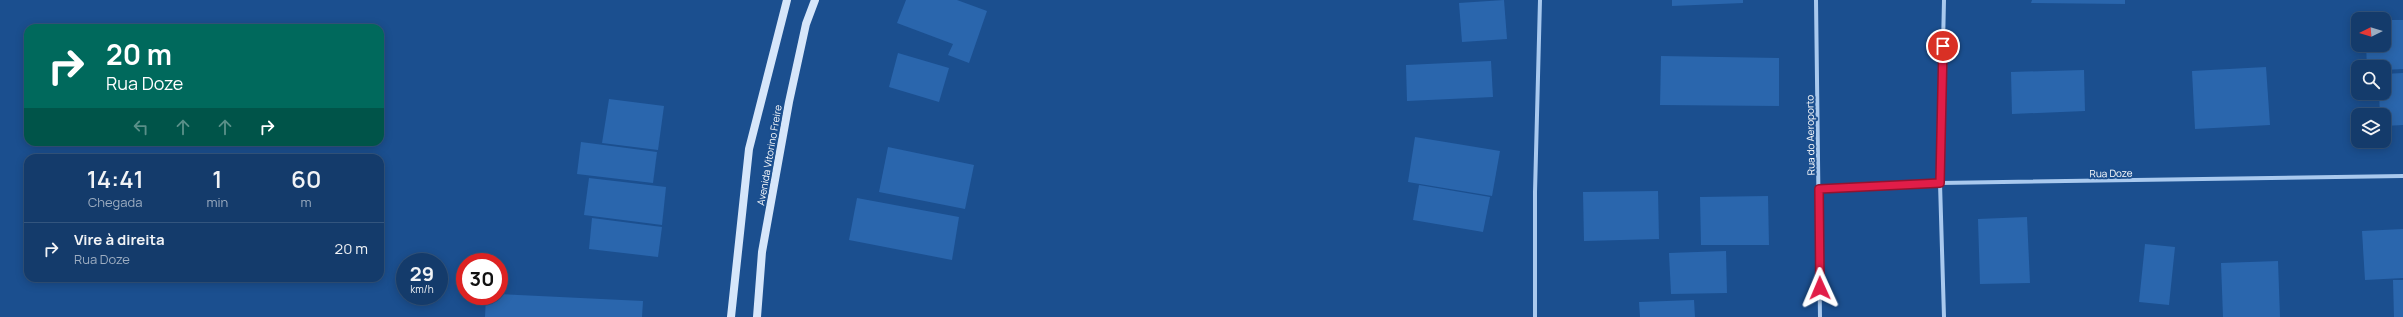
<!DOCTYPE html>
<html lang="pt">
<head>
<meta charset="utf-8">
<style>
  :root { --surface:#143b6b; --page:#214673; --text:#f1f3f6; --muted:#9dadc1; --line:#33557e }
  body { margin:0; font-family:Manrope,sans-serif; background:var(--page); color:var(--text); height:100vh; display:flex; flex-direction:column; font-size:15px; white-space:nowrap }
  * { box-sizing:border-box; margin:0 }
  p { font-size:13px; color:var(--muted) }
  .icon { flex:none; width:22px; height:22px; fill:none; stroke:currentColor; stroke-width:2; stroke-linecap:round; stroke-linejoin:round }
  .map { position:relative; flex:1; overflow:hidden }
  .drawer { position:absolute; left:24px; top:154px; width:360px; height:128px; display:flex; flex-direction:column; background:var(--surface); border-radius:12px; box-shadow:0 2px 10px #0003,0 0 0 1px var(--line) }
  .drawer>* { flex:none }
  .guide { position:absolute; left:24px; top:24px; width:360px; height:122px; border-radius:12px; box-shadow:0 2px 10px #0003,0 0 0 1px var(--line); background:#00695c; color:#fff; overflow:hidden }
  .needle { width:26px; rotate:265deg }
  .tools { position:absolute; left:2351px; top:12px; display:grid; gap:8px }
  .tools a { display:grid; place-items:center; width:40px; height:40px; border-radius:8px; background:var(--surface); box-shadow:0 2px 10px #0003,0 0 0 1px var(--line); font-size:20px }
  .speed { position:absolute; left:396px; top:253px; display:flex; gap:8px; font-size:20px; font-weight:700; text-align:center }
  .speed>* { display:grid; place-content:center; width:52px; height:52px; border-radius:50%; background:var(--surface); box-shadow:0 2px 10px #0003,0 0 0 1px var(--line); line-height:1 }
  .speed small { font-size:10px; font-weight:400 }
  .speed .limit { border:6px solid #d22; background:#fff; color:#111 }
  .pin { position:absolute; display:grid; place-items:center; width:34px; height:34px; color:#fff; margin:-17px; border:2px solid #fff; border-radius:50%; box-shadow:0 1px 4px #0007 }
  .me { position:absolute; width:44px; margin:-22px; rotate:359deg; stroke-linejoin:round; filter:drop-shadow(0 0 3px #0008) }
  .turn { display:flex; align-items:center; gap:14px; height:84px; padding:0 16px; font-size:18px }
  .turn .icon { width:52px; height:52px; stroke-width:2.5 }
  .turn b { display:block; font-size:28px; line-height:34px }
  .lanes { display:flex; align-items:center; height:38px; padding:0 16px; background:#0003; justify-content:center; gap:20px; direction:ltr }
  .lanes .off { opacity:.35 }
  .eta { display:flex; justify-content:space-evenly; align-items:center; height:68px; text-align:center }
  .eta b { font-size:24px; font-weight:600; line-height:28px }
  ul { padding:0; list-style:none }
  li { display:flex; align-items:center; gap:12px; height:52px; padding:0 16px; border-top:1px solid var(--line) }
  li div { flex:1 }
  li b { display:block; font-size:15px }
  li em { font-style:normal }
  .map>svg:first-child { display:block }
</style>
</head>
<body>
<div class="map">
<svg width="2403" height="317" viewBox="0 0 2403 317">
  <rect width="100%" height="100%" fill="#1b4f8f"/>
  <g fill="#2a66ad">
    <path d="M906 0H957L987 11 969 63 948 55 953 44 897 23Z"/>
    <path d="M1504 0 1507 39 1462 42 1459 3Z"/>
    <path d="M1672 0H1743V3L1672 6Z"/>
    <path d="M2032 0H2125V4L2031 3Z"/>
    <path d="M2384 20H2403V69L2384 70V67H2367L2366 45H2384Z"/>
    <path d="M898 53 949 68 939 102 889 87Z"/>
    <path d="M1661 56 1779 58V106L1660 105Z"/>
    <path d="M1491 61 1493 97 1407 101 1406 65Z"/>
    <path d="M2266 67 2270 125 2195 129 2192 71Z"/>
    <path d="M2084 70 2085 111 2012 114 2011 72Z"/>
    <path d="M2403 73V125L2384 126V115H2380L2379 93H2384V74Z"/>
    <path d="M609 99 664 106 658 150 602 143Z"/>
    <path d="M1415 137 1500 151 1492 196 1408 182Z"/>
    <path d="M581 142 657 152 653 183 577 174Z"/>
    <path d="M888 147 974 165 965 209 879 192Z"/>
    <path d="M589 178 666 187 662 225 584 215Z"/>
    <path d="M1419 185 1490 197 1483 232 1413 220Z"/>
    <path d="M1658 191 1659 239 1584 241 1583 192Z"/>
    <path d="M1768 196 1769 245H1701L1700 197Z"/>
    <path d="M857 198 959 217 952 260 849 240Z"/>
    <path d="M2027 217 2030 283 1980 284 1978 219Z"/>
    <path d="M592 218 662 227 658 257 589 249Z"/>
    <path d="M2403 229V278L2365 280 2362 231Z"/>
    <path d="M2145 244 2175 247 2169 305 2139 302Z"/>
    <path d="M1726 251 1727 293 1671 294 1669 253Z"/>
    <path d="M2278 261 2280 317H2223L2221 263Z"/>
    <path d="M2393 280H2403V317H2394Z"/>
    <path d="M499 294 643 301 642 317H485L486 296H499Z"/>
    <path d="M1694 300 1695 317H1640L1639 302Z"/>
  </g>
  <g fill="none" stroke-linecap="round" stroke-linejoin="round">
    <g stroke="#a9c9ee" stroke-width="4">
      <path d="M1816 0 1820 317"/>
      <path d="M1944 0 1940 183 1944 317"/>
      <path d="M1819 189 1940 183 2403 176"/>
      <path d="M1535 317V192L1540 0"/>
    </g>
    <g stroke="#d6e6fa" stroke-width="8">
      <path d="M731 317 749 149 787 0"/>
      <path d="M757 317 762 252 789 102 806 24 815 0"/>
    </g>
  </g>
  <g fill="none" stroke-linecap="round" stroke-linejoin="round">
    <g stroke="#92132f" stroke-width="10">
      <path id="route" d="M1820 288 1819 189 1940 183 1943 46"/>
    </g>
    <use href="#route" stroke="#e11d48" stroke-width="7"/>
  </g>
  <g text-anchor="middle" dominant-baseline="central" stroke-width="4" stroke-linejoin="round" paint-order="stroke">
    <g font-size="10" fill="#fff" stroke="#1b4f8f">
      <text transform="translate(1810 135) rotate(-91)">Rua do Aeroporto</text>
      <text transform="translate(769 155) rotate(-80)">Avenida Vitorino Freire</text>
      <text transform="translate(2111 173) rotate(-1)">Rua Doze</text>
    </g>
  </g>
</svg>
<div class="tools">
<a><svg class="needle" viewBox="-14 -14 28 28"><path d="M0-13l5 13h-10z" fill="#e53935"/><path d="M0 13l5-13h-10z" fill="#9dadc1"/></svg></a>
<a><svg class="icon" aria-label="search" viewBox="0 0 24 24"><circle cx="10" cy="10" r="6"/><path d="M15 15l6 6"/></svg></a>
<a><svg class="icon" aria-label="layers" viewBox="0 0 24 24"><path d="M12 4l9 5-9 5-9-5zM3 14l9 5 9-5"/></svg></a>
</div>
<div class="speed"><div>29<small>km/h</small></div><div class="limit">30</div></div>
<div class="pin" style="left:1943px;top:46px;background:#d93025"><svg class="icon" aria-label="arrive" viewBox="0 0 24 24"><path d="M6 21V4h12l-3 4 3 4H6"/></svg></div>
<svg class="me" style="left:1820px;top:288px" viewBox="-20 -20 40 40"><path d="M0-17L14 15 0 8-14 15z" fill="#e11d48" stroke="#fff" stroke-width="4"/></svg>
<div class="guide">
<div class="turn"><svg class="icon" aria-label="right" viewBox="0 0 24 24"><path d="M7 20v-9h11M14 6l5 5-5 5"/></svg><div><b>20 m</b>Rua Doze</div></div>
<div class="lanes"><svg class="icon off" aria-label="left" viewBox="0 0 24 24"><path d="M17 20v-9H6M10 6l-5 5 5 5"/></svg><svg class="icon off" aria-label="ahead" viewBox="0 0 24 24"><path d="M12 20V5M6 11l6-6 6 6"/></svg><svg class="icon off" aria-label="ahead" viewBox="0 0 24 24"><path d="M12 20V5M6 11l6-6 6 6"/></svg><svg class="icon" aria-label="right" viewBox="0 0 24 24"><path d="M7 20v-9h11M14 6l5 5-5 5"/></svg></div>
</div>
<section class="drawer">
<div class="eta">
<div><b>14:41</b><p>Chegada</p></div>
<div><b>1</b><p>min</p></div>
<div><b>60</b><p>m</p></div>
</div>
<ul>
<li><svg class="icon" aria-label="right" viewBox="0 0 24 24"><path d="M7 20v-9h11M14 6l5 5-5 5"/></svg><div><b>Vire à direita</b><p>Rua Doze</p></div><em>20 m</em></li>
</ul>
</section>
</div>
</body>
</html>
